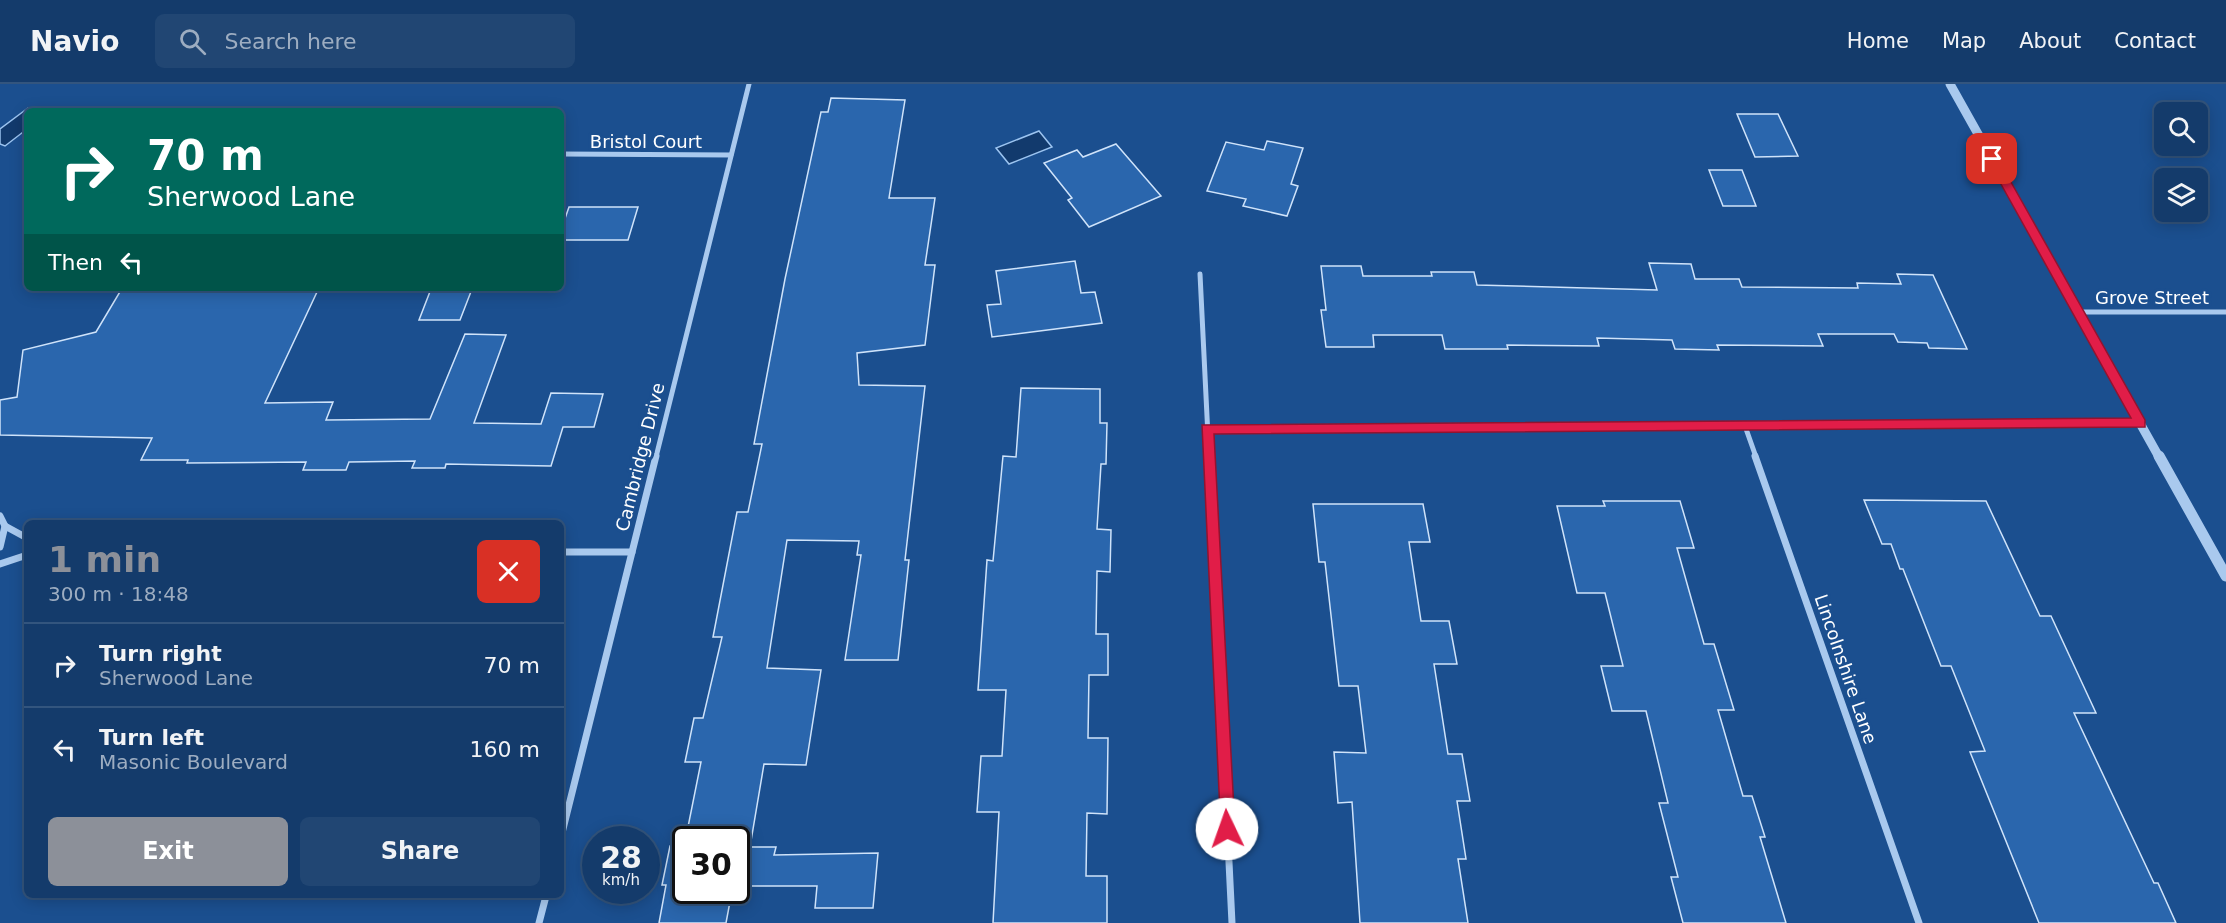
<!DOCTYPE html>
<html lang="en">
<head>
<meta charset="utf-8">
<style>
  :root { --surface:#143b6b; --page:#214673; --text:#f1f3f6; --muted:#9dadc1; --line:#33557e; --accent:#8c9099 }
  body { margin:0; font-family:"DejaVu Sans",sans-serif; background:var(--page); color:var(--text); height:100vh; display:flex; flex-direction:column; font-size:22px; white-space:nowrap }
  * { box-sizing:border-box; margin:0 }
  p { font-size:20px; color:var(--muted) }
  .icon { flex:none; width:33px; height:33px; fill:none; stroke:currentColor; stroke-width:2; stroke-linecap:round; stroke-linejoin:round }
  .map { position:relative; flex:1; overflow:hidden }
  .side { position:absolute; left:24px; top:436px; width:540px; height:378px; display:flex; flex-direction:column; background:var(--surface); border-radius:9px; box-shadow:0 3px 15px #0003,0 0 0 2px var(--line) }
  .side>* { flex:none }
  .banner { position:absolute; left:24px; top:24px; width:540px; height:183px; border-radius:9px; box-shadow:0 3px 15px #0003,0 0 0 2px var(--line); background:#00695c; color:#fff; overflow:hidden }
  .buttons { position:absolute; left:2154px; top:18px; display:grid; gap:12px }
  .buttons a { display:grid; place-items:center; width:54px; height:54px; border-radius:9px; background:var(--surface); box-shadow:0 3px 15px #0003,0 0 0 2px var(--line); font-size:30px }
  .speed { position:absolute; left:582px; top:742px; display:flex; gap:12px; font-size:30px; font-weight:700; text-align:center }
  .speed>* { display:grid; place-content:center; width:78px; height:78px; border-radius:50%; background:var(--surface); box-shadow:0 3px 15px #0003,0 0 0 2px var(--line); line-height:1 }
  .speed small { font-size:15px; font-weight:400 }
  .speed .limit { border:3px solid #111; border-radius:9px; background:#fff; color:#111 }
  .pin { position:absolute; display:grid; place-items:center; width:51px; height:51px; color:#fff; margin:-26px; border-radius:12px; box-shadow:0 3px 9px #0006 }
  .me { position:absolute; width:66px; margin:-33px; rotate:357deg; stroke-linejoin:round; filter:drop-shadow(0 0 4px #0008) }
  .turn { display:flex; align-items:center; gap:21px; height:126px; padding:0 24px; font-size:27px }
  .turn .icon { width:78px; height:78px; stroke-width:2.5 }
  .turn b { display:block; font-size:42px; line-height:51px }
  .then { display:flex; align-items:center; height:57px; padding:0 24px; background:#0003; gap:12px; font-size:22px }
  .round { display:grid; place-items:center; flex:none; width:63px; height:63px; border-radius:9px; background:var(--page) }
  .headline { display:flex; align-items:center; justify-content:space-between; height:102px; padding:0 24px }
  h1 { font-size:36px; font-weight:600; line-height:45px; color:var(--accent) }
  .primary-button { display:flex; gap:12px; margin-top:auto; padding:12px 24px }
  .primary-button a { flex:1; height:69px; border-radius:9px; background:var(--accent); color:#fff; font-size:24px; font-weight:600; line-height:69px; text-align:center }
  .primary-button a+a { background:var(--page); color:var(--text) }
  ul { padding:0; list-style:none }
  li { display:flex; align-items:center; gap:18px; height:84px; padding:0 24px; border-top:2px solid var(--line) }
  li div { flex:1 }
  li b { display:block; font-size:22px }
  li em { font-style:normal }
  header { display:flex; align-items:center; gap:36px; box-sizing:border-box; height:84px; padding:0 30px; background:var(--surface); border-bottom:2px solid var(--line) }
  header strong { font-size:28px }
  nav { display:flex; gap:33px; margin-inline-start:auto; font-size:21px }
  .search { width:420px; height:54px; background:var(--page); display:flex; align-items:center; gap:15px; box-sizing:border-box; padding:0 21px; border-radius:9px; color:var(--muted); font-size:22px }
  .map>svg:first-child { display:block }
</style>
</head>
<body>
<header>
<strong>Navio</strong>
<div class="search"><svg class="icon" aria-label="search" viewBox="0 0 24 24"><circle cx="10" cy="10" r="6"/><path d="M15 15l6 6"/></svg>Search here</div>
<nav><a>Home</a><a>Map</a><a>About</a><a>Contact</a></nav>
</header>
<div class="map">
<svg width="2226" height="839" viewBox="0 0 2226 839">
  <rect width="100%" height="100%" fill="#1b4f8f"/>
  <g fill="#123a6d" stroke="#9cc4f0" stroke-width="1.5">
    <path d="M28 24 37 27H27V45L5 62 0 60V45Z"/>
    <path d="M1039 47 1052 63 1009 80 996 64Z"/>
  </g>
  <g fill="#2a66ad" stroke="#cfe3fa" stroke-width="1.5">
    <path d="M831 14 905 16 889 114H935L925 181H935L925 261 857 269 859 301 925 302 905 476H909L898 576H845L861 471H857L859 457 787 456 767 584 821 586 806 681 764 680 750 763H776L774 771 878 769 873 824H815L817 802H736V756H686V807H732L726 839H659L666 801H662L670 762 684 763 701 678H685L694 634H703L722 553H713L737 428H748L762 360H754L785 195 821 28H828Z"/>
    <path d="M1737 30H1778L1798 72 1755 73Z"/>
    <path d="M1267 57 1303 64 1291 100 1298 102 1287 132 1243 122 1246 115 1207 107 1226 58 1264 66Z"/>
    <path d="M1116 60 1161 112 1089 143 1068 116 1072 114 1044 79 1077 66 1083 73Z"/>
    <path d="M1709 86H1742L1756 122H1723Z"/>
    <path d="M569 123H638L628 156H561V146Z"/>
    <path d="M1075 177 1081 209 1095 208 1102 239 992 253 987 221 1001 220 996 187Z"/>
    <path d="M1649 179 1691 180 1695 195H1739L1742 203 1858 204 1857 199 1901 200 1897 190 1933 191 1967 265 1929 264 1927 259 1898 258 1894 250H1818L1823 262 1717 261 1719 266 1675 265 1672 256 1597 254 1599 262 1507 261 1508 265H1445L1442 251H1373L1374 263H1326L1321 226H1326L1321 182H1361L1363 192H1432L1431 188H1474L1477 201 1657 206Z"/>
    <path d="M431 205H472L460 236H419Z"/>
    <path d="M121 206 317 208 265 319 333 318 326 336 430 335 465 250 506 251 474 339 541 340 551 309 603 310 594 343H563L551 382 446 380 445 384H412L415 377 349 378 346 386H303L306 378 187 379 188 376H141L152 354 0 351V316L17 313 23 266 96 248Z"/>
    <path d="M1021 304 1100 305V339H1107L1106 380H1101L1097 445 1111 446 1110 488 1097 487 1096 550H1108V591H1089L1088 654H1108L1107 730 1087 729 1086 792H1107V839H993L999 728H977L981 672H1002L1006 606H978L987 476 993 477 1003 372 1016 373Z"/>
    <path d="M1864 416 1986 417 2040 532H2051L2096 629H2074L2154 799H2158L2176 839H2039L1970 668 1985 667 1951 582H1941L1903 485H1900L1891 460H1882Z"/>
    <path d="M1603 417H1680L1694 464H1677L1704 560H1714L1734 626H1718L1743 712H1752L1765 753H1760L1786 839H1683L1671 793H1678L1659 719H1668L1646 627H1612L1601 582H1623L1605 509H1577L1557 422H1605Z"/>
    <path d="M1313 420H1423L1430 458H1409L1421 537H1449L1457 580H1434L1448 670H1462L1470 717H1457L1466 775H1458L1468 839H1360L1352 718 1338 719 1334 668 1366 669 1358 602H1339L1325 478H1319Z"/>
  </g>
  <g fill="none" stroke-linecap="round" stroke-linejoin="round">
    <g stroke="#a9c9ee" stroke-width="5">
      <path d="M561 70 731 71"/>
      <path d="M1200 190 1209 373"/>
      <path d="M2079 228H2226"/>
      <path d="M1745 342 1756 373"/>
      <path d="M1207 345 2141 340"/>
      <path d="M656 373 749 0"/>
    </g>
    <g stroke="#a9c9ee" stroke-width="7">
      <path d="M1209 372 1232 839"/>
      <path d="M1755 372 1919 839"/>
      <path d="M0 432 5 442 0 463"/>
      <path d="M5 442 27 454"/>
      <path d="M561 468H632"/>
      <path d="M0 480 27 471"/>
      <path d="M561 753 656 372"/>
      <path d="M539 839 546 812"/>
    </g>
    <path stroke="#a9c9ee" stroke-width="9" d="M1950 0 2159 373"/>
    <path stroke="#a9c9ee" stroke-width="11" d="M2159 372 2226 492"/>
  </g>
  <path fill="#e11d48" stroke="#92132f" stroke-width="1.5" d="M1992 71 1998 75 2145 336V343L1214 350 1235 745 1233 750 1227 753 1221 750 1202 341 2131 334 1987 75Z"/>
  <g text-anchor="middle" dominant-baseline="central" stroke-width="6" stroke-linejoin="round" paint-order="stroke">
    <g font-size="18" fill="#fff" stroke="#1b4f8f">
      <text x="646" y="57">Bristol Court</text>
      <text x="2152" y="213">Grove Street</text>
      <text transform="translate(640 373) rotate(-76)">Cambridge Drive</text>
      <text transform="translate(1846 585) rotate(71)">Lincolnshire Lane</text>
    </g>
  </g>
</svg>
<div class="buttons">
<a><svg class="icon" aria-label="search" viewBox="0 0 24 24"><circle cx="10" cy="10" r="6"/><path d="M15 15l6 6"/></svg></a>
<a><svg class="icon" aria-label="layers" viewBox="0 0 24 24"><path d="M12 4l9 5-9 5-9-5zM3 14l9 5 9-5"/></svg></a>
</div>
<div class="speed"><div>28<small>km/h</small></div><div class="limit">30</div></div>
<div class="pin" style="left:1992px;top:75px;background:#d93025"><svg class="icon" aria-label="arrive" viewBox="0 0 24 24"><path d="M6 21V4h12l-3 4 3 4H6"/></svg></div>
<svg class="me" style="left:1227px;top:745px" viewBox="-20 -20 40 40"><circle r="19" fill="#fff"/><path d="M0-13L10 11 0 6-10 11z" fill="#e11d48"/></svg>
<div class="banner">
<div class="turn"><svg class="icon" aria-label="right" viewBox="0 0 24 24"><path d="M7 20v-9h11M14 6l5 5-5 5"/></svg><div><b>70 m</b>Sherwood Lane</div></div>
<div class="then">Then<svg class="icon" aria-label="left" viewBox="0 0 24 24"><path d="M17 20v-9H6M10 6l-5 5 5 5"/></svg></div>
</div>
<section class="side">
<div class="headline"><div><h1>1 min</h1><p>300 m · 18:48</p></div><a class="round" style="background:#d93025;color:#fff"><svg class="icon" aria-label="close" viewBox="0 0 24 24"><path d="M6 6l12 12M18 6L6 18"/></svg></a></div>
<ul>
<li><svg class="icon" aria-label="right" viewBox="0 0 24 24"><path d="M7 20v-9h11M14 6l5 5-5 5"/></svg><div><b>Turn right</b><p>Sherwood Lane</p></div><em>70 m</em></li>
<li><svg class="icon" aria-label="left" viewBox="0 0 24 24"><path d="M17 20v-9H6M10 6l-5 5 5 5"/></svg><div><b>Turn left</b><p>Masonic Boulevard</p></div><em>160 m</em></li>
</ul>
<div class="primary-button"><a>Exit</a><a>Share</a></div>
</section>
</div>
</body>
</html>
